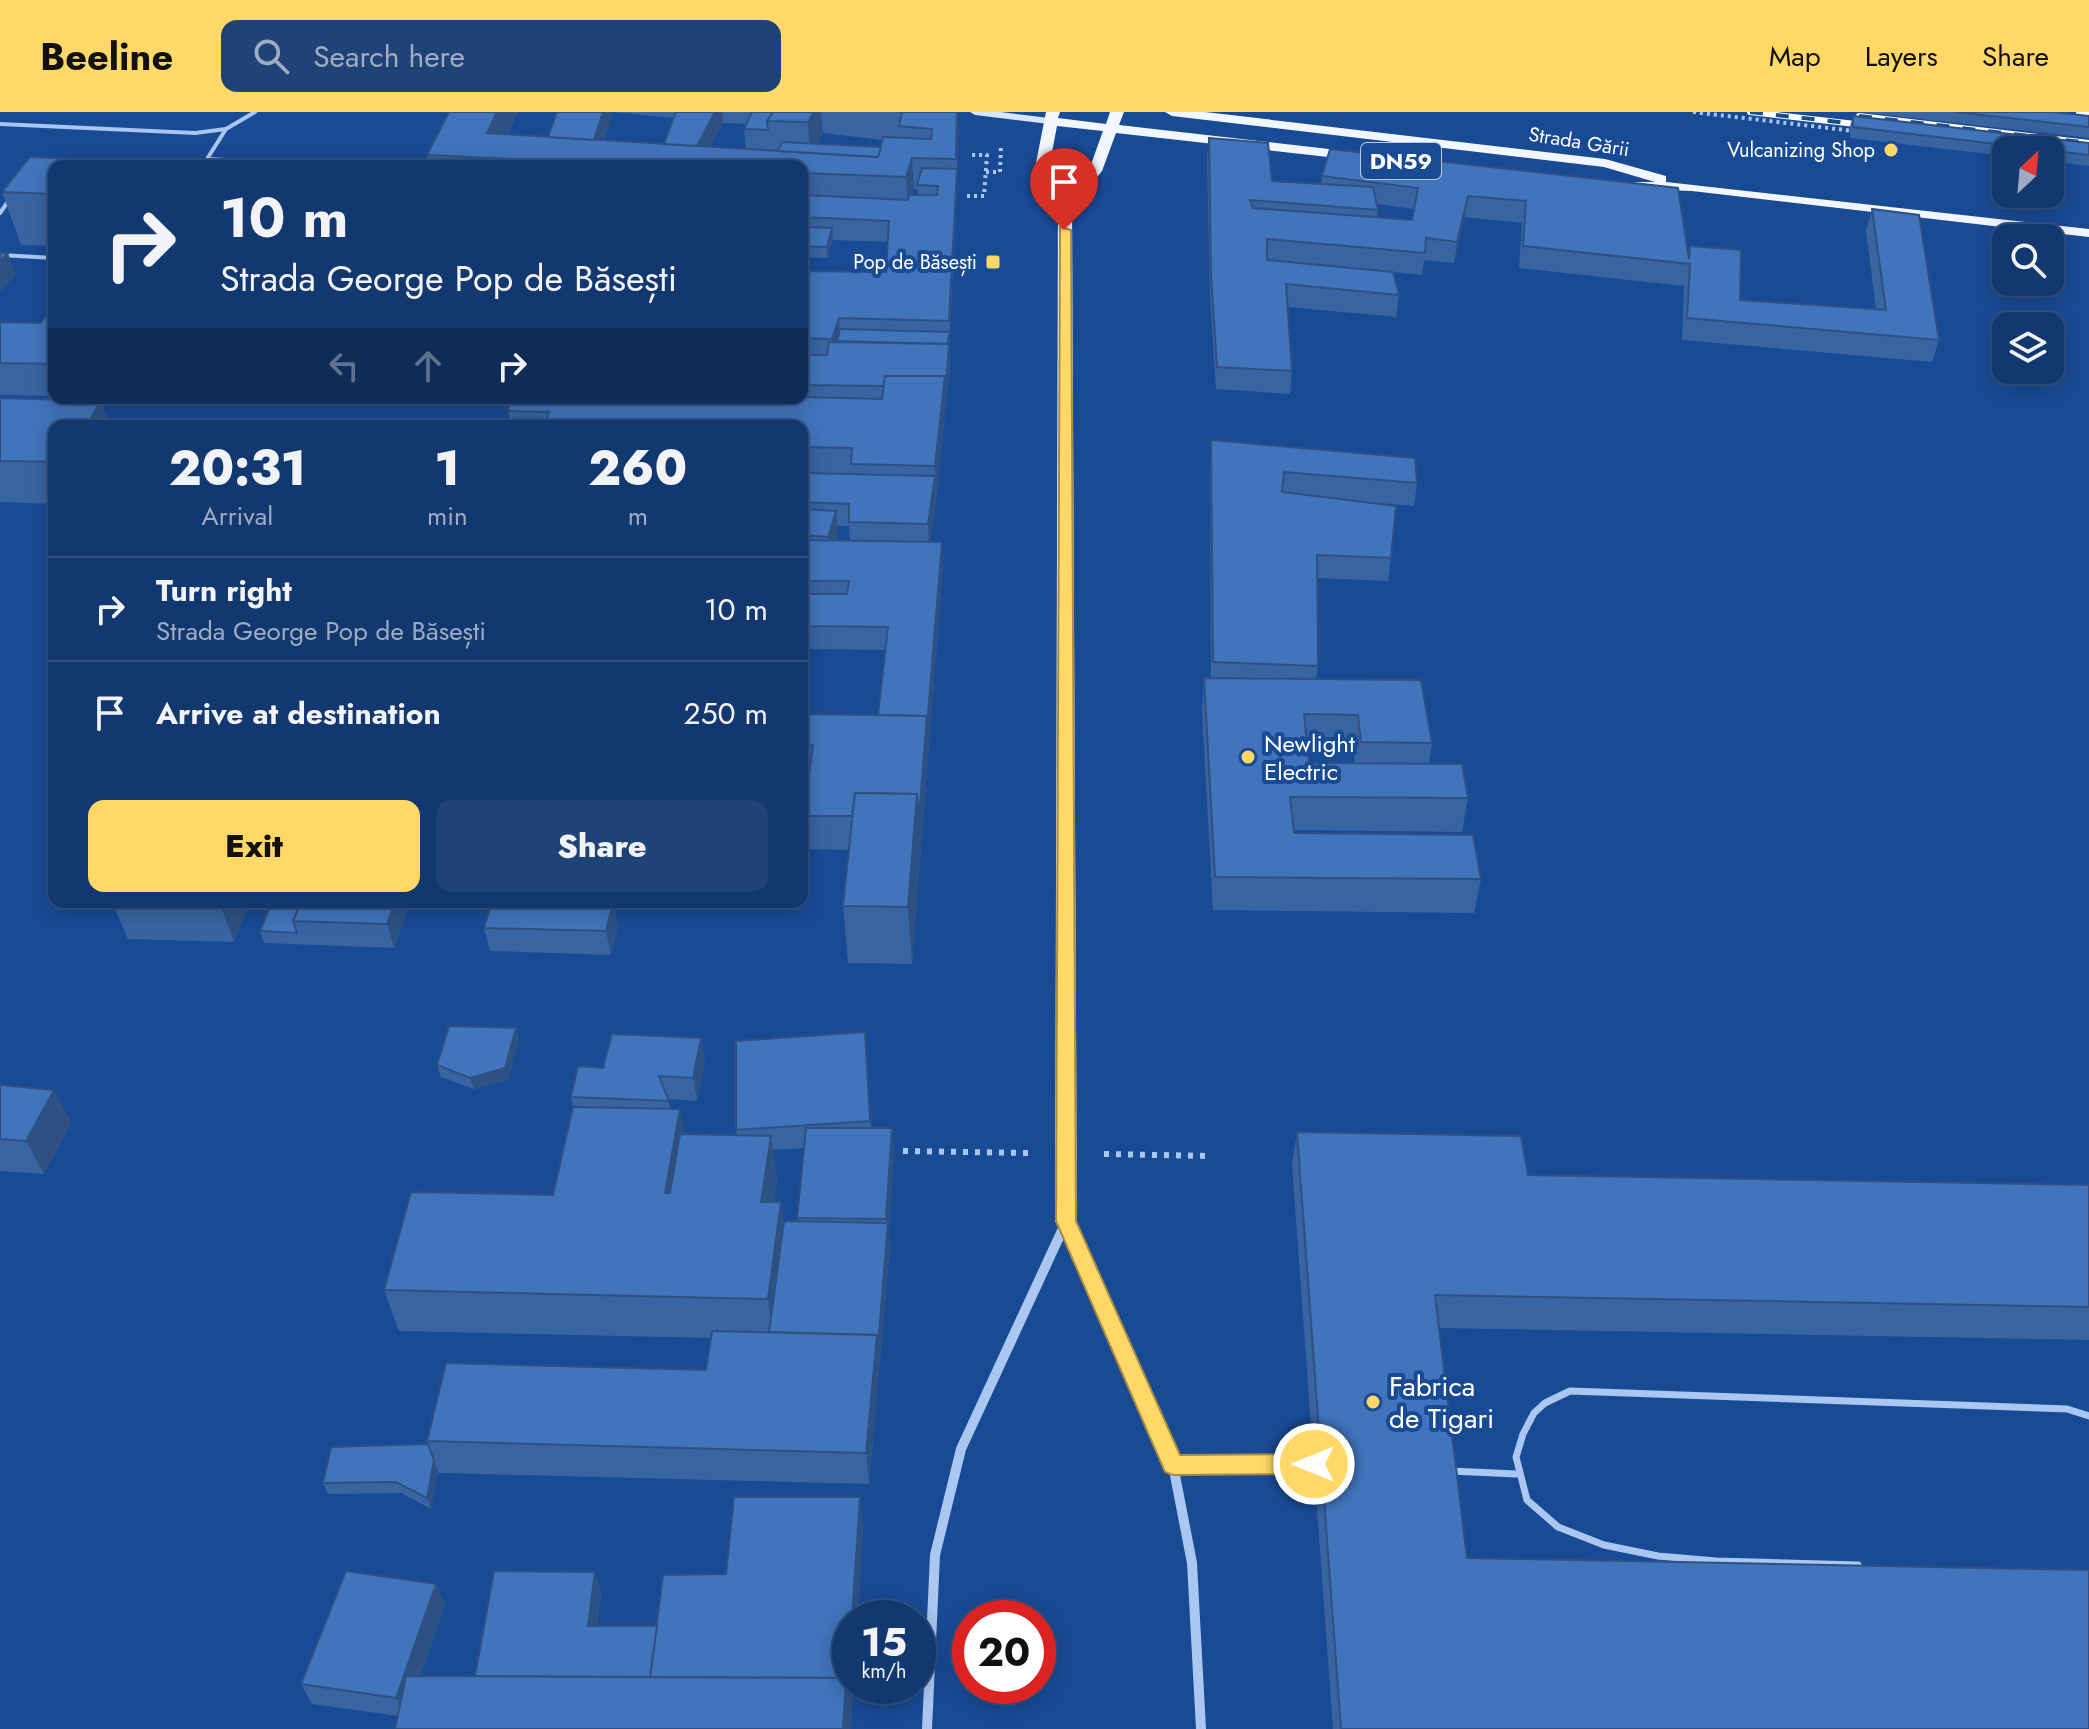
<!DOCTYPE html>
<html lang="en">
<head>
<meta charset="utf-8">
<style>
  :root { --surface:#13386f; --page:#204377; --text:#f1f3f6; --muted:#9dacc3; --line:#325282; --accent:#ffd868 }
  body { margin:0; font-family:Jost,sans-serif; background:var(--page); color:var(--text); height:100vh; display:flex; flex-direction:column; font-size:30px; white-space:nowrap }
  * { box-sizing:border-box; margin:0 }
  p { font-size:26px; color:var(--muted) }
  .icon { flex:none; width:44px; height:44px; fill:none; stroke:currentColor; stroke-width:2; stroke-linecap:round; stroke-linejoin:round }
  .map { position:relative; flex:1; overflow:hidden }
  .drawer { position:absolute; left:48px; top:308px; width:760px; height:488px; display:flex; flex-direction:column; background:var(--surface); border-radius:16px; box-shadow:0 4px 20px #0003,0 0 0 2px var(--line) }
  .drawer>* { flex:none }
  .banner { position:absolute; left:48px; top:48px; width:760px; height:244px; border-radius:16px; box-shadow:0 4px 20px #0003,0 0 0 2px var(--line); background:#13386f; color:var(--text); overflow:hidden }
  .needle { width:52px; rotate:26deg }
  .fabs { position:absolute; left:1992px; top:24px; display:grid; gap:16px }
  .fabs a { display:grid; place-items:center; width:72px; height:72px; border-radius:16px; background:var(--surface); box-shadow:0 4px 20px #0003,0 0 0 2px var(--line); font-size:40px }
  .speed { position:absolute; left:832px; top:1488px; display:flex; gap:16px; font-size:40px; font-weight:700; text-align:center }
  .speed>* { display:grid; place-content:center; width:104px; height:104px; border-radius:50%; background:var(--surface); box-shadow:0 4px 20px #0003,0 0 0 2px var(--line); line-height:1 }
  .speed small { font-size:20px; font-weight:400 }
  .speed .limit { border:12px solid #d22; background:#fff; color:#111 }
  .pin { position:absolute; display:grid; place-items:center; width:68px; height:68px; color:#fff; margin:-82px -34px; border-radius:50% 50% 50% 0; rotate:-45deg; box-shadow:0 0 8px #0007 }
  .pin .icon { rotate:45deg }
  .me { position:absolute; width:88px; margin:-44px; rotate:270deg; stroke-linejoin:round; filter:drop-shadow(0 0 6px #0008) }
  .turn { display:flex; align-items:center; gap:28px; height:168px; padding:0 40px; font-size:36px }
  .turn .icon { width:104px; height:104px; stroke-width:2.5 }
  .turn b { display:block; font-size:56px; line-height:68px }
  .lanes { display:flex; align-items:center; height:76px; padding:0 40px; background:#0003; justify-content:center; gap:40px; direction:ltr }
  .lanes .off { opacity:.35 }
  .eta { display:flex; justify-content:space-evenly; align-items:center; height:136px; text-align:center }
  .eta b { font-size:48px; font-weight:800; line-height:56px }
  .button { display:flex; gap:16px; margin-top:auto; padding:16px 40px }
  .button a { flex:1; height:92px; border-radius:16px; background:var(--accent); color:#111; font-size:32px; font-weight:800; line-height:92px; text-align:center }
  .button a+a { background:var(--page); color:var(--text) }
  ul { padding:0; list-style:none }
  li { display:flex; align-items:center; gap:24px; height:104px; padding:0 40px; border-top:2px solid var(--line) }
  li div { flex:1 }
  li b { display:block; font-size:30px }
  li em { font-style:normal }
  header { display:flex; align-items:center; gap:48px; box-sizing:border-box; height:112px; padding:0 40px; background:var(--accent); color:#111 }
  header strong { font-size:38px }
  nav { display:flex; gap:44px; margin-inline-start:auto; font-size:28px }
  .search { width:560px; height:72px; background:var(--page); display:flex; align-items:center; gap:20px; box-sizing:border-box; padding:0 28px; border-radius:16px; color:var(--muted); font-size:30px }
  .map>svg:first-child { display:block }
</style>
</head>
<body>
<header>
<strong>Beeline</strong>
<div class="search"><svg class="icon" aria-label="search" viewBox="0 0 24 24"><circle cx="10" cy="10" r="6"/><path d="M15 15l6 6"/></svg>Search here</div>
<nav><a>Map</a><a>Layers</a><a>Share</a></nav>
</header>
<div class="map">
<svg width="2089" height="1617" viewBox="0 0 2089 1617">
  <rect width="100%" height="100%" fill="#194a94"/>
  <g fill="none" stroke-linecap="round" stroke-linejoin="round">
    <g stroke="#a9c7f0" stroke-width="4" stroke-dasharray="3 4" stroke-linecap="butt">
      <path d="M1693 0 1854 19"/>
      <path d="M986 60H1000L1001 33"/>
      <path d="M967 84H984L987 43H969"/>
    </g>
    <g stroke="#a9c7f0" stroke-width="6" stroke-dasharray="5 7" stroke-linecap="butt">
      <path d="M903 1039 1030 1041"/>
      <path d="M1104 1042 1211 1044"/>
    </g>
    <g stroke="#a9c7f0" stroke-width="4">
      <path d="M0 12 195 21 226 17 255 0"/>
      <path d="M226 17 207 47 327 53"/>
      <path d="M0 101 9 88"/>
      <path d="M0 143 54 146"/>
    </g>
    <g stroke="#a9c7f0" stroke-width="7">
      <path d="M1173 1353 1314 1352"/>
      <path d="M1451 1359 1516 1362"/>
      <path d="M1858 1453 1716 1449 1658 1444 1604 1433 1558 1415 1527 1388 1516 1345 1523 1322 1534 1301 1545 1291 1570 1279 2067 1297 2089 1304"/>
    </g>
    <g stroke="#a9c7f0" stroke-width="10">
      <path d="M1066 1109 1173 1353 1192 1451 1201 1617"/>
      <path d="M927 1617 935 1443 961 1337 1066 1110"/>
    </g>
    <path fill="#d7e6fb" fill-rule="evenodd" d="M970 0H1001L1049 6 1054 9 1049 12 975 3Z"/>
    <g fill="#f2f7ff" fill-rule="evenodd">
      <path d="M1046 0H1060L1058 6 1106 12 1110 0H1124L1119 13 1355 40 1362 44 1355 48 1116 21 1102 59 1072 96 1077 1109 1074 1115 1066 1118 1058 1115 1055 1109 1058 95 1035 56ZM1057 14 1103 19 1089 58 1066 85 1049 56Z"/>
      <path d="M1165 0H1205L1605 47 1666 64V70L2089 117V125L1692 79 1638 77 1631 73 1633 70H1655L1604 55 1172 4Z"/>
    </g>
    <g stroke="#fff" stroke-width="6">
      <g id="rail">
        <path d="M1750 0 1873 14"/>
        <path d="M2063 0 2089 3"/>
        <path d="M1859 4 2089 31"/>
      </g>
    </g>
    <use href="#rail" stroke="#194a94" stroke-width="4" stroke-dasharray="13" stroke-linecap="butt"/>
  </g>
  <g fill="#3864a1" fill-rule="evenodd">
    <path d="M449 0H518L507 23 548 25 613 0H958L957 78 949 235 950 254 936 387 930 430 943 453 912 852 848 851 843 794 849 738 802 737V671H808L809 667H802V602L878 603 885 538 802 537V314H511L508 299 802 286V261L804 248H802V159L886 160 888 130 833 128 827 146 802 145V54H420L428 48 427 43ZM613 0 674 6 664 32 604 28ZM723 11 747 12 744 17 746 37 710 35ZM823 21 882 28 881 35 816 32ZM914 77H917L918 83H912ZM837 414H849L850 429H836L838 422Z"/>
    <path d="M1859 0H2054L2089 4V26Z"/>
    <path d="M1853 4 2089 31V54L2050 49V38H2006V44L1850 26V14Z"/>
    <path d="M1209 26 1272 69 1321 72 1322 64 1678 76 1688 142 1690 134 1740 188 1876 197 1866 119 1872 97 1939 228 1932 250 1682 228 1684 174 1519 156 1522 111 1465 105 1454 151 1424 148 1422 163 1393 160 1399 183 1396 205 1287 195 1292 259 1290 282 1216 277 1210 185 1207 47ZM1377 92 1414 97 1412 108 1377 105 1378 98Z"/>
    <path d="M54 54V134L21 133 2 80Z"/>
    <path d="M54 198V284L0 283V210L41 211Z"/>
    <path d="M0 286 101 289 110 314H54V392L0 390Z"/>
    <path d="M1211 328 1417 371 1414 394 1355 389 1391 446 1388 469 1317 466 1318 554 1316 567 1432 631 1429 651 1468 686 1462 720 1294 718V721L1481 767 1474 801 1213 798 1202 600 1204 566H1211L1210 351ZM1308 636 1353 637 1355 651H1309Z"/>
    <path d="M112 790H250L234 830 128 827Z"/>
    <path d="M272 790H410L394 836 264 831 260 819Z"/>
    <path d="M618 813 611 843 490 839 484 816Z"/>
    <path d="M516 916 519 928 508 968 474 977 441 965 437 953Z"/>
    <path d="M867 944 871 1016H892L894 1039 889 1120 890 1134 869 1372 439 1361 438 1359 431 1397 401 1381 328 1382 323 1371 428 1332 427 1329 706 1258 711 1226 399 1219 384 1178 553 1083 573 995 571 985 603 956 705 949 697 989 668 987 670 997 685 1022 737 1023 736 1018ZM804 1036 798 1109H784L774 1090 777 1066 773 1038Z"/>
    <path d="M0 973 71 1011 44 1062 0 1059Z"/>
    <path d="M1297 1020 1528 1063 2089 1073V1228L1439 1216 1467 1446 2089 1617H1333L1292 1053Z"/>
    <path d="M863 1415 858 1506H850V1574H853L851 1617H395L398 1604 312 1592 301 1572 436 1472 445 1492 420 1564H475L595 1460 601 1481 597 1514H657L726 1462Z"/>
  </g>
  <g fill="#2e5183">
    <path d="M497 0H518L495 46 487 21Z"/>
    <path d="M603 0H613L596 51 590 37Z"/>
    <path d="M715 0H722L723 11 700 54 692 43Z"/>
    <path d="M814 0H821L823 21 810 40 808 10Z"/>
    <path d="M957 0 959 14 957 78 949 235 950 254 936 387 935 354 947 232 950 220 957 57Z"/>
    <path d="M912 46 914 77 908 96 906 65Z"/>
    <path d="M1468 84 1465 105 1454 151 1457 130Z"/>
    <path d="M832 116 833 127 827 146V135Z"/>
    <path d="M8 141 16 163 0 180V149Z"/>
    <path d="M839 206 840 228 837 229 838 237 834 249 832 227Z"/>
    <path d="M101 289 110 314H86Z"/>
    <path d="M935 364 936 387 929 435 928 412Z"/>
    <path d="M836 399 838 422 830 448 828 425Z"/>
    <path d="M942 430 943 453 912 852 908 795 917 682Z"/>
    <path d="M219 790H250L234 830Z"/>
    <path d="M395 790H410L394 836 387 812Z"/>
    <path d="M613 790 618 813 611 843 606 819Z"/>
    <path d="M516 916 519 928 508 968 474 977 470 966Z"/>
    <path d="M701 926 705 949 697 989 693 966Z"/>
    <path d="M54 978 71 1011 44 1062 26 1029Z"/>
    <path d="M680 997 688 1039 673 1123 665 1081Z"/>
    <path d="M892 1016 894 1039 889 1120 890 1134 869 1372 866 1341 888 1119 886 1107Z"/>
    <path d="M771 1024 777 1066 768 1131 761 1090Z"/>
    <path d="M781 1090 787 1132 774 1228 768 1187Z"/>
    <path d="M434 1348 438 1359 431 1397 427 1386Z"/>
    <path d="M860 1385 863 1415 858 1506H852Z"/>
    <path d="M595 1460 601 1481 594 1534 588 1514Z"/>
    <path d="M436 1472 445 1492 405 1606 396 1586Z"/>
    <path d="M850 1533V1574H853L851 1617H843Z"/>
  </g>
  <g fill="#4174bb" stroke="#2e5183" stroke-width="2">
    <path d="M449 0H497L487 21 878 45 883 25 931 27 932 17 899 14 902 0H899H957L956 47 912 46 906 65 802 61V54H659L427 43Z"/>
    <path d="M557 0H603L594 28 548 25Z"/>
    <path d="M676 0H715L697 34 664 32Z"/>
    <path d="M752 0H773L767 9 768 18 744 17Z"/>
    <path d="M773 0H814L808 10 767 9Z"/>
    <path d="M1955 0H2054L2089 4V15Z"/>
    <path d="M1853 4 2089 31V43L1853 15Z"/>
    <path d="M1209 26 1268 31 1272 69 1373 75 1378 98 1250 88 1253 96 1412 108 1418 76 1322 64 1330 37 1678 76 1689 147 1690 134 1741 138 1740 188 1886 198 1872 97 1919 103 1939 228 1687 206 1690 152 1523 134 1526 89 1468 84 1457 130 1426 126 1425 141 1267 127V148L1393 160 1399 183 1286 172 1292 259 1217 255 1211 163Z"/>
    <path d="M782 30 881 35 878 45 778 39Z"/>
    <path d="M30 45 274 54H54V82L2 80Z"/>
    <path d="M422 48 489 51 487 54H420Z"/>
    <path d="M922 56 957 57 949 209 839 206 832 227 802 226V159L886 160 889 109 802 105V83L908 88 909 83H937L938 74 917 73Z"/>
    <path d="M802 115 832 116 827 135 802 134Z"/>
    <path d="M0 141H8L0 149Z"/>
    <path d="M50 198H54V252L0 251V210L41 211Z"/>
    <path d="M840 217 950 220 947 232 837 229Z"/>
    <path d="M829 230 949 232 946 274 945 264H885L884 274 802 273V261L805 243H827Z"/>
    <path d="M885 264H945L935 354 851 352 852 336 802 335V314H544L549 300 508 299 513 286H802V285L882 287Z"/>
    <path d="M0 286 101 289 86 314H54V350L0 349Z"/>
    <path d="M1211 328 1415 346 1417 371 1284 360 1282 380 1396 394 1391 446 1317 443 1318 554 1213 550Z"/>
    <path d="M802 361 935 364 928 412 849 410V392L802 390Z"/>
    <path d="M802 397 836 399 828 425 802 423Z"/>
    <path d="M802 428 942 430 927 614V604L878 603 888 515 802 514V482H847L849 469H802Z"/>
    <path d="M1204 566 1421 568 1432 631 1361 630 1358 603 1304 602 1309 651 1462 652 1468 686 1290 685 1294 721 1473 723 1481 767 1215 765Z"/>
    <path d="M802 602 927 604 919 705 917 682 855 681 852 704H802V671H808L813 633H802Z"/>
    <path d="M855 681 917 682 908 795 843 794Z"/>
    <path d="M272 790H301L293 809 297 821 260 819Z"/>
    <path d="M301 790H395L387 812 293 809Z"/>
    <path d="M492 790H613L606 819 484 816Z"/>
    <path d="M449 914 516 916 505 956 470 966 437 953Z"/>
    <path d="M865 920 870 1009 736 1018V929Z"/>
    <path d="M612 922 701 926 693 966 659 964 669 989 571 985 578 954 603 956Z"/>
    <path d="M0 973 54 978 26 1029 0 1027Z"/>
    <path d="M573 995 680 997 665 1081H670L680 1022 771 1024 761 1090H781L768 1187 384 1178 411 1080 553 1083Z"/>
    <path d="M806 1016H892L886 1107 797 1106Z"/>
    <path d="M1297 1020 1521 1024 1528 1063 2089 1073V1195L1435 1183 1467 1446 2089 1458V1617H1341Z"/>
    <path d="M784 1109 888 1111 878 1233 877 1223 769 1220Z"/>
    <path d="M712 1219 877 1223 866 1341 427 1329 446 1251 706 1258Z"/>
    <path d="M428 1332 434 1348 427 1386 396 1370 323 1371 331 1335Z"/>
    <path d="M734 1385H860L852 1506H850V1533L847 1574 846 1566 650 1565 663 1463 726 1462Z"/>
    <path d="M346 1459 436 1472 396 1586 301 1572Z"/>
    <path d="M494 1459 595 1460 588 1514H657L650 1565 475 1564Z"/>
    <path d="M406 1564 846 1566 843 1617H395Z"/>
  </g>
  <path fill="#ffd868" stroke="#a68c44" stroke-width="2" d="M1060 115 1071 118 1076 1109 1180 1343 1314 1342 1322 1345 1325 1352 1322 1359 1314 1362 1173 1363 1165 1360 1056 1109Z"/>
  <g fill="#ffd868" stroke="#194a94" stroke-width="3">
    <circle cx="1891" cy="38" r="8"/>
    <rect x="985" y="142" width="16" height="16" rx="4"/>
    <circle cx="1248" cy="645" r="8"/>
    <circle cx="1373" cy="1290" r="8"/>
  </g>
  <g text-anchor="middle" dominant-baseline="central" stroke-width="8" stroke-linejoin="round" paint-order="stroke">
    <g font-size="20" fill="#fff" stroke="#194a94">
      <text transform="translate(1579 30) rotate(9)">Strada Gării</text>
    </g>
    <g font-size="20" fill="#fff" stroke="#194a94" text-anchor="end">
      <text x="1875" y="38">Vulcanizing Shop</text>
      <text x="977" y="150">Pop de Băsești</text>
    </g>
    <rect fill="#194a94" stroke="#bac9df" stroke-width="2" x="1361" y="31" width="80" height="36" rx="6"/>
    <g font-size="22" font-weight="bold" fill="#fff">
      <text x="1401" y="49">DN59</text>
    </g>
    <g font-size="24" fill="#fff" stroke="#194a94" text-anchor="start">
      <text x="1264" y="631">Newlight<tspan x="1264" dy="28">Electric</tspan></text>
    </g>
    <g font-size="28" fill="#fff" stroke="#194a94" text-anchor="start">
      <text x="1389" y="1274">Fabrica<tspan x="1389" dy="32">de Tigari</tspan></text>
    </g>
  </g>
</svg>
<div class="fabs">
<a><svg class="needle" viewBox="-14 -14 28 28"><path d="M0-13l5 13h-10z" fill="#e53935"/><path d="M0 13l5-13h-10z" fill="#9dacc3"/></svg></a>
<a><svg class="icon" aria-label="search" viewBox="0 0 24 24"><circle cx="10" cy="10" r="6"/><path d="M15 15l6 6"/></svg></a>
<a><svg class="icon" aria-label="layers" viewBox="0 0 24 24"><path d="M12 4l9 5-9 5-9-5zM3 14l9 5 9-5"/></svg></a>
</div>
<div class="speed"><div>15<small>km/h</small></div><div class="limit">20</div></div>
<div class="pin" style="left:1064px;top:118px;background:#d93025"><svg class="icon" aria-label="arrive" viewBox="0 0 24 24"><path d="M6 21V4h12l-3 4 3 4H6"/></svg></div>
<svg class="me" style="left:1314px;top:1352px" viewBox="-20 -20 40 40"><circle r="17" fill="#ffd868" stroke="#fff" stroke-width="3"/><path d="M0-11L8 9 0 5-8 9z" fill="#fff"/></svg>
<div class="banner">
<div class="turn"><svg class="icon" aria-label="right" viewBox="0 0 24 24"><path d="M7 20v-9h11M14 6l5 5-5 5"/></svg><div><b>10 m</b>Strada George Pop de Băsești</div></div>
<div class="lanes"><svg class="icon off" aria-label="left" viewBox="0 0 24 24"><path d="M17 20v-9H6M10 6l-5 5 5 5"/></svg><svg class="icon off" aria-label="ahead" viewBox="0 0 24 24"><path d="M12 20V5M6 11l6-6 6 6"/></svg><svg class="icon" aria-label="right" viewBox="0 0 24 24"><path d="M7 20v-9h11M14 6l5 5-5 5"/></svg></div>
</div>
<section class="drawer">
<div class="eta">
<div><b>20:31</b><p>Arrival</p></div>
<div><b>1</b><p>min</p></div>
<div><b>260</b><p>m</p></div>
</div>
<ul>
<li><svg class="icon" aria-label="right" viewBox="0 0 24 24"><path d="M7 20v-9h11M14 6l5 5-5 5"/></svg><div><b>Turn right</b><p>Strada George Pop de Băsești</p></div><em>10 m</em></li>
<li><svg class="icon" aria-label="arrive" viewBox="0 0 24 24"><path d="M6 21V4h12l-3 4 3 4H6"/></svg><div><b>Arrive at destination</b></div><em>250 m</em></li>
</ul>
<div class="button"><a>Exit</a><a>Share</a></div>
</section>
</div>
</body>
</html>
